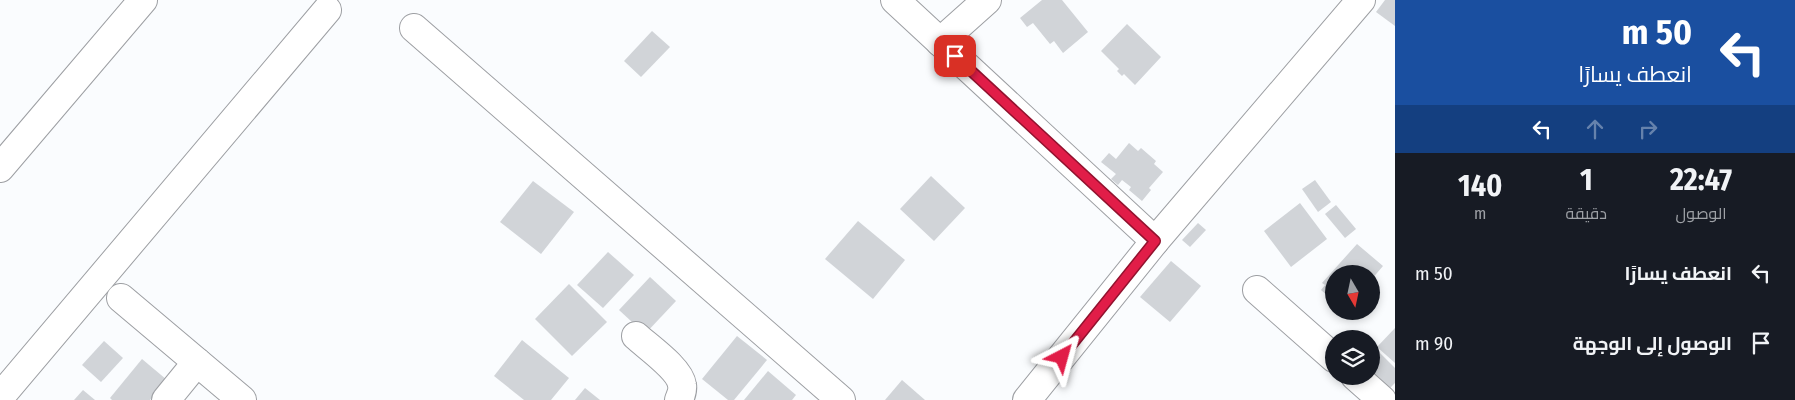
<!DOCTYPE html>
<html lang="ar">
<head>
<meta charset="utf-8">
<style>
  :root { --surface:#171b24; --page:#20242c; --text:#f1f3f6; --muted:#9ea1a6 }
  body { margin:0; font-family:"Fira Sans Condensed",Cairo,sans-serif; background:var(--page); color:var(--text); direction:rtl; height:100vh; display:flex; flex-direction:column; font-size:19px; white-space:nowrap }
  * { box-sizing:border-box; margin:0 }
  p { font-size:16px; color:var(--muted) }
  .icon { flex:none; width:28px; height:28px; fill:none; stroke:currentColor; stroke-width:2; stroke-linecap:round; stroke-linejoin:round }
  .map { position:relative; flex:1; overflow:hidden; direction:ltr }
  .drawer { display:flex; flex-direction:column; background:var(--surface); width:400px }
  .drawer>* { flex:none }
  .top-card { background:#1a4fa0; color:#fff; overflow:hidden }
  .needle { width:32px; rotate:171deg }
  .fabs { position:absolute; left:1325px; top:265px; display:grid; gap:10px }
  .fabs a { display:grid; place-items:center; width:55px; height:55px; border-radius:50%; background:var(--surface); box-shadow:0 2px 8px #0003; font-size:25px }
  .pin { position:absolute; display:grid; place-items:center; width:42px; height:42px; color:#fff; margin:-21px; border-radius:10px; box-shadow:0 2px 8px #0006 }
  .me { position:absolute; width:55px; margin:-28px; rotate:39deg; stroke-linejoin:round; filter:drop-shadow(0 0 4px #0008) }
  .turn { display:flex; align-items:center; gap:18px; height:105px; padding:0 20px; font-size:22px }
  .turn .icon { width:65px; height:65px; stroke-width:2.5 }
  .turn b { display:block; font-size:35px; line-height:42px }
  .lanes { display:flex; align-items:center; height:48px; padding:0 20px; background:#0003; justify-content:center; gap:25px; direction:ltr }
  .lanes .off { opacity:.35 }
  .eta { display:flex; justify-content:space-evenly; align-items:center; height:85px; text-align:center }
  .eta b { font-size:30px; font-weight:700; line-height:35px }
  ul { padding:0; list-style:none }
  li { display:flex; align-items:center; gap:15px; height:70px; padding:0 20px }
  li div { flex:1 }
  li b { display:block; font-size:19px }
  li em { font-style:normal }
  main { display:flex; flex:1; min-height:0 }
  .map>svg:first-child { display:block }
</style>
</head>
<body>
<main>
<section class="drawer">
<div class="top-card">
<div class="turn"><svg class="icon" aria-label="left" viewBox="0 0 24 24"><path d="M17 20v-9H6M10 6l-5 5 5 5"/></svg><div><b>50 m</b>انعطف يسارًا</div></div>
<div class="lanes"><svg class="icon" aria-label="left" viewBox="0 0 24 24"><path d="M17 20v-9H6M10 6l-5 5 5 5"/></svg><svg class="icon off" aria-label="ahead" viewBox="0 0 24 24"><path d="M12 20V5M6 11l6-6 6 6"/></svg><svg class="icon off" aria-label="right" viewBox="0 0 24 24"><path d="M7 20v-9h11M14 6l5 5-5 5"/></svg></div>
</div>
<div class="eta">
<div><b>22:47</b><p>الوصول</p></div>
<div><b>1</b><p>دقيقة</p></div>
<div><b>140</b><p>m</p></div>
</div>
<ul>
<li><svg class="icon" aria-label="left" viewBox="0 0 24 24"><path d="M17 20v-9H6M10 6l-5 5 5 5"/></svg><div><b>انعطف يسارًا</b></div><em>50 m</em></li>
<li><svg class="icon" aria-label="arrive" viewBox="0 0 24 24"><path d="M6 21V4h12l-3 4 3 4H6"/></svg><div><b>الوصول إلى الوجهة</b></div><em>90 m</em></li>
</ul>
</section>
<div class="map">
<svg width="1395" height="400" viewBox="0 0 1395 400">
  <rect width="100%" height="100%" fill="#fafcfe"/>
  <g fill="#d1d4d8">
    <path d="M1042 0H1062L1088 32 1063 53 1054 41 1050 44 1033 23 1027 27 1020 18Z"/>
    <path d="M1385 0H1395V26L1376 12Z"/>
    <path d="M1127 24 1161 57 1135 85 1124 74 1122 76 1117 71 1119 69 1101 51Z"/>
    <path d="M652 31 670 47 641 77 624 61Z"/>
    <path d="M1129 143 1138 151 1141 148 1156 161 1154 164 1163 172 1149 188 1151 190 1142 201 1129 190 1131 187 1122 180 1118 185 1111 179 1116 174 1101 162 1109 153 1116 159Z"/>
    <path d="M931 176 965 208 934 241 900 209Z"/>
    <path d="M1315 180 1331 202 1318 212 1302 189Z"/>
    <path d="M533 181 574 212 541 254 500 222Z"/>
    <path d="M1300 203 1327 239 1291 267 1264 231Z"/>
    <path d="M1336 205 1356 229 1345 238 1325 214Z"/>
    <path d="M858 221 905 260 873 299 825 259Z"/>
    <path d="M1198 223 1206 230 1190 247 1182 240Z"/>
    <path d="M1357 244 1383 266 1371 280V274H1334V301L1321 290 1325 285 1322 283Z"/>
    <path d="M608 252 634 275 603 308 577 285Z"/>
    <path d="M1171 261 1201 286 1170 322 1140 297Z"/>
    <path d="M650 277 676 301 645 334 619 310Z"/>
    <path d="M569 284 607 322 572 356 535 319Z"/>
    <path d="M1395 328V363L1377 347Z"/>
    <path d="M737 336 767 360 734 400H728L702 379Z"/>
    <path d="M522 340 569 378 551 400H524L494 376Z"/>
    <path d="M104 341 123 358 101 382 82 365Z"/>
    <path d="M1375 348 1395 368V383L1388 390 1371 373V352Z"/>
    <path d="M142 359 167 380 150 400H112L110 398Z"/>
    <path d="M768 371 796 395 792 400H744Z"/>
    <path d="M902 380 925 400H885Z"/>
    <path d="M585 388 600 400H575Z"/>
    <path d="M83 390 95 400H74Z"/>
  </g>
  <g fill="none" stroke-linecap="round" stroke-linejoin="round">
    <g stroke="#9d9fa3" stroke-width="30">
      <g id="minor">
        <path d="M895 0 1155 241"/>
        <path d="M414 28 841 400"/>
        <path d="M940 42 987 0"/>
        <path d="M0 168 143 0"/>
        <path d="M1257 290 1334 358"/>
        <path d="M121 298 242 400"/>
        <path d="M636 336C648 347 680 369 682 385 683 390 681 395 679 400"/>
        <path d="M1355 376 1382 400"/>
        <path d="M0 397 327 10"/>
        <path d="M166 400 197 362"/>
        <path d="M1027 400 1155 241 1361 0"/>
      </g>
    </g>
    <use href="#minor" stroke="#fff" stroke-width="28"/>
  </g>
  <g fill="none" stroke-linecap="round" stroke-linejoin="round">
    <g stroke="#92132f" stroke-width="12">
      <path id="route" d="M955 56 1155 241 1062 357"/>
    </g>
    <use href="#route" stroke="#e11d48" stroke-width="9"/>
  </g>
</svg>
<div class="fabs">
<a><svg class="needle" viewBox="-14 -14 28 28"><path d="M0-13l5 13h-10z" fill="#e53935"/><path d="M0 13l5-13h-10z" fill="#9ea1a6"/></svg></a>
<a><svg class="icon" aria-label="layers" viewBox="0 0 24 24"><path d="M12 4l9 5-9 5-9-5zM3 14l9 5 9-5"/></svg></a>
</div>
<div class="pin" style="left:955px;top:56px;background:#d93025"><svg class="icon" aria-label="arrive" viewBox="0 0 24 24"><path d="M6 21V4h12l-3 4 3 4H6"/></svg></div>
<svg class="me" style="left:1062px;top:357px" viewBox="-20 -20 40 40"><path d="M0-17L14 15 0 8-14 15z" fill="#e11d48" stroke="#fff" stroke-width="4"/></svg>
</div>
</main>
</body>
</html>
